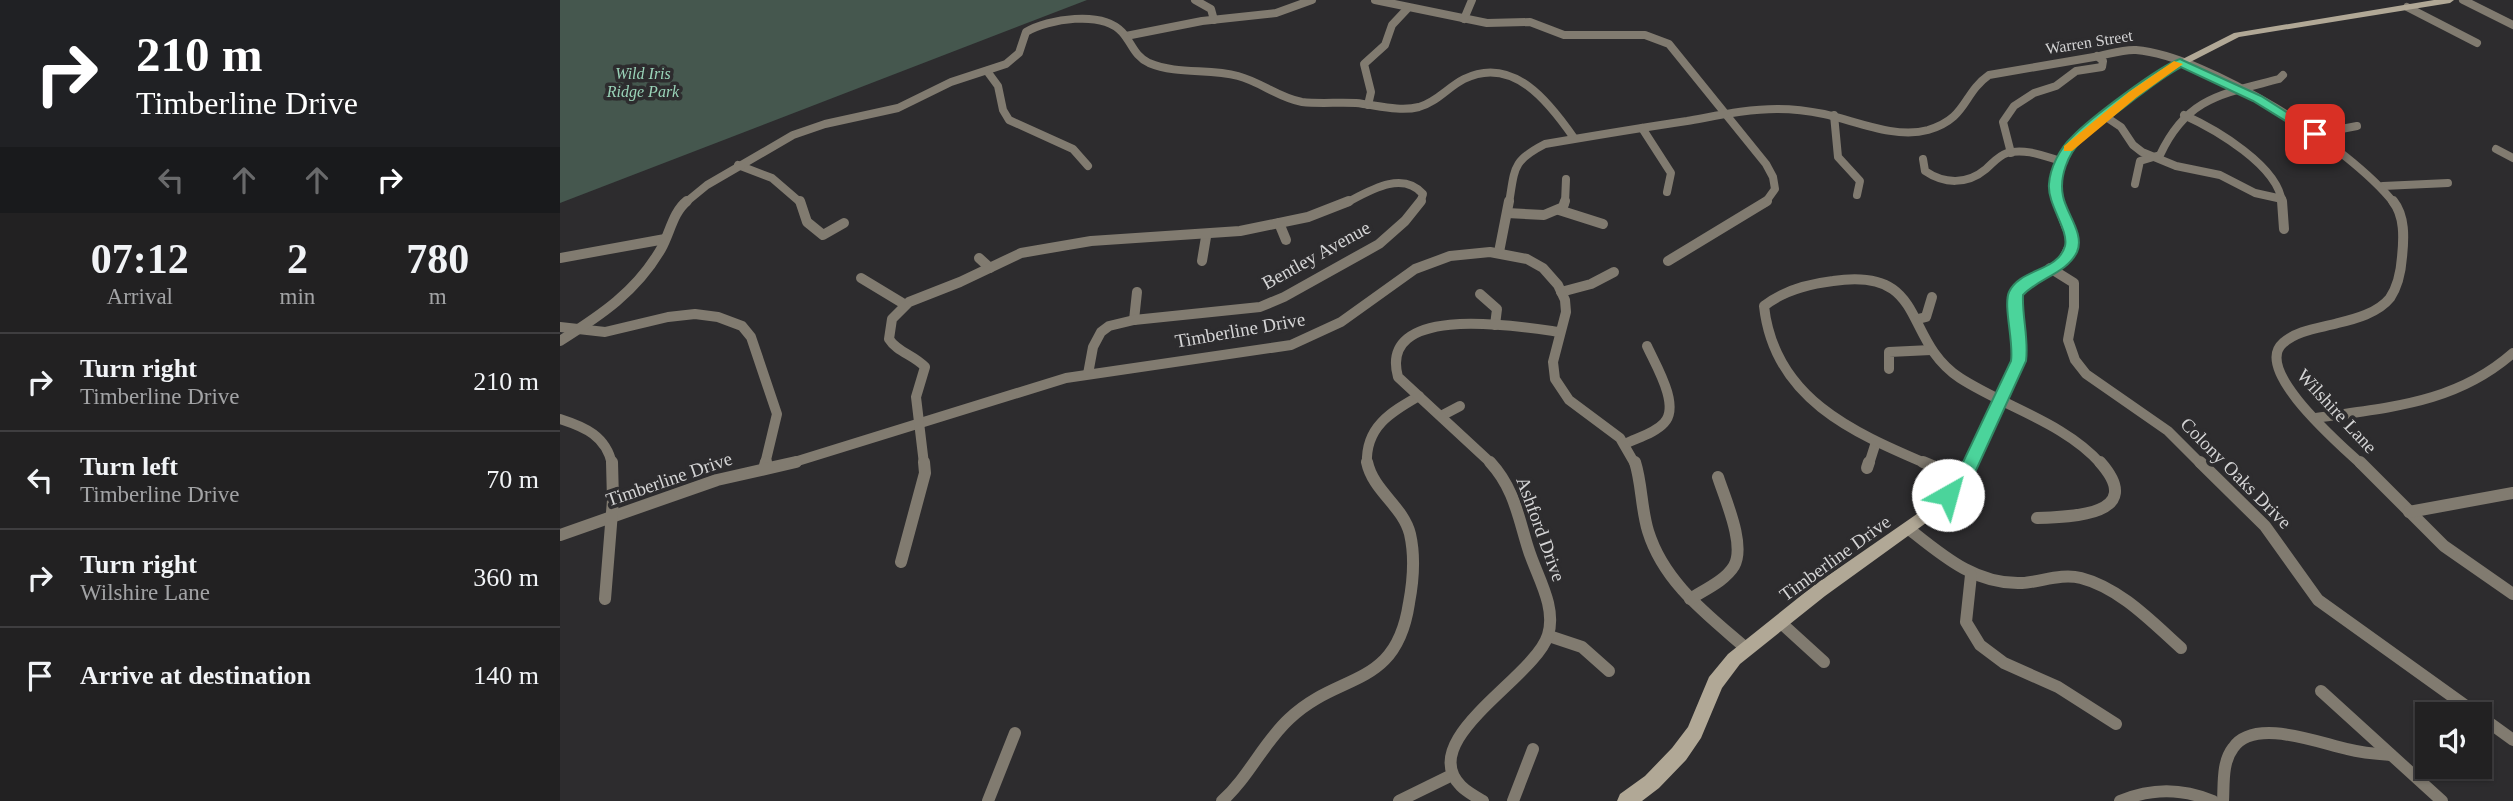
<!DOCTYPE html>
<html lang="en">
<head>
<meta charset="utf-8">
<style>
  :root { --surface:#222122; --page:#2a292a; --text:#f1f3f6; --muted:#a2a3a5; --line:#3f3e40 }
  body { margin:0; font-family:"Times New Roman",serif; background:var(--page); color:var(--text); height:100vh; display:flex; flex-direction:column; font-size:26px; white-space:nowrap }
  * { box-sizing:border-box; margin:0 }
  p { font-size:23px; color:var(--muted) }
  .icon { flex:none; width:38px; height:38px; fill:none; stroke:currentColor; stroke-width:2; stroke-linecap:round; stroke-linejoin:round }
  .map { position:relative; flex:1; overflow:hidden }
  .details { display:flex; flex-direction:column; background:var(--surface); width:560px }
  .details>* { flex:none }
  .top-card { background:#202124; color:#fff; overflow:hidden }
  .fabs { position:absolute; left:1855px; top:702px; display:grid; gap:14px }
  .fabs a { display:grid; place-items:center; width:77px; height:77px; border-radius:0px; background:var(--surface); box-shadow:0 2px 5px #0004,0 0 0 2px var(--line); font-size:35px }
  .pin { position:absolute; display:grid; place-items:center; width:60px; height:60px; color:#fff; margin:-30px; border-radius:14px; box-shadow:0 4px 10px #0006 }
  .me { position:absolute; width:77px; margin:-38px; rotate:38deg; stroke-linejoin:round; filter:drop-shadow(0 0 5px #0008) }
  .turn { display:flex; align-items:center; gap:24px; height:147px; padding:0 21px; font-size:32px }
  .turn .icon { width:91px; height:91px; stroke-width:2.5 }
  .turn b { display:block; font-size:49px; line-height:60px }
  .lanes { display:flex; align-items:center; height:66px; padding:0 21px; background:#0003; justify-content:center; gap:35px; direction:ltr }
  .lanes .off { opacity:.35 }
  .eta { display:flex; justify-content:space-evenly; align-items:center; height:119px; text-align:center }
  .eta b { font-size:42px; font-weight:800; line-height:49px }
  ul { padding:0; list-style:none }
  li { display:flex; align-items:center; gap:21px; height:98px; padding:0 21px; border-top:2px solid var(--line) }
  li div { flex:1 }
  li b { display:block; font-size:26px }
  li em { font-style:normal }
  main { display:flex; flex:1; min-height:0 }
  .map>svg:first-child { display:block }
</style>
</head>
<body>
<main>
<section class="details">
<div class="top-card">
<div class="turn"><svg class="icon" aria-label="right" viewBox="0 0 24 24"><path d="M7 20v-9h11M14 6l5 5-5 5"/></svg><div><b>210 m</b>Timberline Drive</div></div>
<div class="lanes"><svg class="icon off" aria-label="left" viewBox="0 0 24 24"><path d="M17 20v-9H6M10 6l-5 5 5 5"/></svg><svg class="icon off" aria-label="ahead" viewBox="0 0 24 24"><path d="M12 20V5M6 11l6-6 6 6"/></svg><svg class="icon off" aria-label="ahead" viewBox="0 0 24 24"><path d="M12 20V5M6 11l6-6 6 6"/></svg><svg class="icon" aria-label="right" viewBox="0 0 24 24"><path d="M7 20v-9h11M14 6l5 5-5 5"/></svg></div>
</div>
<div class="eta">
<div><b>07:12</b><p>Arrival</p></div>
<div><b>2</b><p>min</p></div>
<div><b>780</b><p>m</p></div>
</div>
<ul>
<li><svg class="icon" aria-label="right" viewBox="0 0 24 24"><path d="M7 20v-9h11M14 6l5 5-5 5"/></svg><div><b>Turn right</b><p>Timberline Drive</p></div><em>210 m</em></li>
<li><svg class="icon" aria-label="left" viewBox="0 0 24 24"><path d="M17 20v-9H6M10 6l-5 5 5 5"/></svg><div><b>Turn left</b><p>Timberline Drive</p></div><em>70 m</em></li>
<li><svg class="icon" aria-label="right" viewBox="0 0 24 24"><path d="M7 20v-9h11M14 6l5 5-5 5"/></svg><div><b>Turn right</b><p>Wilshire Lane</p></div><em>360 m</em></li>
<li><svg class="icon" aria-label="arrive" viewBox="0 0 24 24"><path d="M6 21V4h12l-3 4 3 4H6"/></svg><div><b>Arrive at destination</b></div><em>140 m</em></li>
</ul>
</section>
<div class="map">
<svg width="1953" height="801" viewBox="0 0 1953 801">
  <rect width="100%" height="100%" fill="#2d2c2e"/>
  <path fill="#45574e" d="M0 0H527L0 203Z"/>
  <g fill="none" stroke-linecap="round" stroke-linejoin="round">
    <g stroke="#817b70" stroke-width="8">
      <path d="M635 0 651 9 654 20"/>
      <path d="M815 0 927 23 970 22 1004 35H1085L1109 44 1206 164 1213 177 1215 189 1205 203"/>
      <path d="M1903 0 1953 25"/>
      <path d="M1847 7 1917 43"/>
      <path d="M904 19 912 0"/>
      <path d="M566 36 642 21 716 13 752 0"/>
      <path d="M427 71 438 86 443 110 449 120 513 149 528 166"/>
      <path d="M808 105 811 92 804 64 825 45 832 25 847 9"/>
      <path d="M1274 115 1278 157 1300 181 1297 195"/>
      <path d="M1624 115C1655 129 1719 166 1722 203"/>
      <path d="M1546 117 1561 127 1573 145 1582 152 1616 166 1660 175 1695 193 1722 199"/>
      <path d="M1082 128 1111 173 1107 192"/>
      <path d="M1755 134 1797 126"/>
      <path d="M1936 149 1953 158"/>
      <path d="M1451 153 1443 122 1454 106 1474 93 1496 86 1516 71 1542 67 1543 61 1537 56"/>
      <path d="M1363 159 1365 171C1384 184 1407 185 1426 169 1433 163 1438 156 1447 153 1465 148 1484 156 1501 161"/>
      <path d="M178 165 212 178 241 203"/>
      <path d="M1575 184 1580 161 1600 155C1627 97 1662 94 1719 79L1723 75"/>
      <path d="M1823 186 1888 183"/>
      <path d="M125 203 147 185 233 135 265 124 338 108 391 82 446 64 459 53 466 32C488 19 542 10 562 32 572 43 574 56 589 63 618 75 649 68 678 76 701 82 719 98 742 102 760 104 778 102 796 103 816 105 839 112 859 107 877 102 888 87 904 79 953 55 989 102 1014 138"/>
      <path d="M786 203C809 191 842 170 863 194L860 203"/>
      <path d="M949 203C955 168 952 161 985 144 1032 136 1080 128 1127 121 1156 116 1187 109 1217 109 1232 109 1249 111 1264 114 1296 121 1335 139 1368 130 1408 118 1402 94 1429 75 1464 69 1499 63 1534 57 1547 55 1563 49 1576 50 1648 56 1790 147 1834 203"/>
      <path d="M1005 203 1006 179"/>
    </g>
    <g stroke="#817b70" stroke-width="10">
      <path d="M240 201 247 222 263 235 284 223"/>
      <path d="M1722 201 1724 229"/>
      <path d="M999 210 1043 224"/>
      <path d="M947 213 984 215 1003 207 1005 201"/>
      <path d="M719 223 726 240"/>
      <path d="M939 252 949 201"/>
      <path d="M0 258 105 239"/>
      <path d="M419 258 430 268"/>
      <path d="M642 261 646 237"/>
      <path d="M1108 261 1207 201"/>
      <path d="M1490 268 1514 283V307L1508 340 1515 360 1526 374 1608 431 1641 464"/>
      <path d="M301 278 344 304"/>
      <path d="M1001 292 1031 284 1054 272"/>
      <path d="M920 294 937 309 935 325"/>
      <path d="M1358 319 1366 317 1372 297"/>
      <path d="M574 320 577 292"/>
      <path d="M0 327 45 332 108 317 135 314 158 317 182 326 191 337 217 414 205 464"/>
      <path d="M0 341C41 315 76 292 101 249 110 233 113 212 127 201"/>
      <path d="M1329 369V352L1371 350"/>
      <path d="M528 374 533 347 541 332 549 326 574 320 700 307 724 297 819 244 845 221 861 201"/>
      <path d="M881 416 900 406"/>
      <path d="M1756 418C1829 407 1895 404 1953 353"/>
      <path d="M0 419C25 427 46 436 52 464"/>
      <path d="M1065 444C1077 438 1095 433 1104 423 1121 406 1095 364 1087 346"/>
      <path d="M228 464 506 378 731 345 781 322 855 269 890 256 930 252 967 259 983 268 998 285 1005 300 1006 312 993 362 995 379 1009 400 1060 438 1075 464"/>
      <path d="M364 464 356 397 365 367C354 355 337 352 329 339L332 319 349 302 400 282 461 253 531 241 680 231 748 217 789 201"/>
      <path d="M807 464C805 427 831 412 859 396"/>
      <path d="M932 464 838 377C817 301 963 327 1000 332"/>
      <path d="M1309 464 1316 442"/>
      <path d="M1367 464C1292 432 1214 398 1204 306 1224 290 1248 284 1273 281 1369 267 1341 339 1400 378 1445 407 1505 423 1541 464"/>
      <path d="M1801 464C1782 446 1692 370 1723 343 1737 330 1760 328 1778 323 1795 319 1818 313 1830 298 1838 286 1841 271 1842 257 1844 238 1845 216 1833 201"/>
    </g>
    <g stroke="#817b70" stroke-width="12">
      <path d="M1075 462C1082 484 1081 508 1088 531 1104 583 1148 615 1187 649"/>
      <path d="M1363 462 1404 479"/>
      <path d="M1640 462 1705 526 1758 600 1917 714"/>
      <path d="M1800 462 1884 546 1953 594"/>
      <path d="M1307 468 1309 462"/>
      <path d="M204 469 206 462"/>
      <path d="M1849 512 1953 493"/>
      <path d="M1477 518C1512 517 1587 515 1540 462"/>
      <path d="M1349 529C1383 556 1416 585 1462 583 1481 582 1501 573 1521 578 1560 588 1592 622 1621 648"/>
      <path d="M0 535 157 480 236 462"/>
      <path d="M341 562 365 473 364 462"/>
      <path d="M1411 575 1406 622 1420 645 1444 663 1498 687 1556 724"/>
      <path d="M45 599 53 500 52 462"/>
      <path d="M1130 599C1144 590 1165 581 1174 566 1186 545 1165 499 1158 477"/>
      <path d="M1220 622 1264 662"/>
      <path d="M989 636 1022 647 1049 671"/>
      <path d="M1761 691 1882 801"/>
      <path d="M1920 716 1953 740"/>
      <path d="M428 801 455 733"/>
      <path d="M662 801C689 777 703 743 729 719 779 671 836 690 849 603 853 582 855 556 850 534 843 506 813 491 807 462"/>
      <path d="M839 801 892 775"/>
      <path d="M923 801C916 797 907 792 901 786 855 739 975 678 988 635 997 606 976 575 968 548 958 516 954 488 930 462"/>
      <path d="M953 801 973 749"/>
      <path d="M1560 801C1592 788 1621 788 1653 801"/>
      <path d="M1663 801C1664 784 1662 762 1673 748 1694 717 1759 743 1787 749 1802 753 1816 754 1831 755"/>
    </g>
    <path fill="#b1a896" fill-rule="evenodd" d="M1874 0H1894L1890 3 1679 37 1603 76 1519 142C1489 175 1505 206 1519 241L1506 266 1472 284 1462 294 1466 361 1409 483 1377 515 1265 596 1180 664 1162 688 1141 738 1126 760 1099 788 1082 801H1057L1060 794 1085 776 1112 748 1128 727 1149 677 1168 654 1253 586 1367 507 1398 476 1452 361 1450 293 1464 278 1497 261 1507 241C1491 201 1478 174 1511 138L1597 72 1674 33Z"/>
  </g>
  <path fill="#4bd49b" stroke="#318a65" stroke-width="2" d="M1620 59 1701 96 1761 134 1750 136 1693 101 1621 67C1597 80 1577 98 1555 114 1544 123 1531 131 1521 141 1508 154 1499 177 1503 196 1506 213 1525 234 1517 252 1507 273 1479 278 1463 295 1462 317 1469 339 1466 361L1412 479 1394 500H1381L1379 495 1397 475 1451 361C1454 342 1443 306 1449 292 1460 268 1498 272 1505 246 1509 230 1487 204 1489 184 1490 168 1500 148 1512 137 1529 119 1599 66 1620 59Z"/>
  <path fill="#f59e0b" d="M1614 61 1623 64 1577 97 1512 151H1504V146L1569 92Z"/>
  <g text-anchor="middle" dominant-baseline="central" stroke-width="7" stroke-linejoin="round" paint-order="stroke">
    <g font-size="16" fill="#d4d4d5" stroke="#2d2c2e">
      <text transform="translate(1529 42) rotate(-9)">Warren Street</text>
    </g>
    <g font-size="16" font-style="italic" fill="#99d3b8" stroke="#2d2c2e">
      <text x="83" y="73">Wild Iris<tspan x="83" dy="18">Ridge Park</tspan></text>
    </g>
    <g font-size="19" fill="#d4d4d5" stroke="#2d2c2e">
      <text transform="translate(756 255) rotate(-29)">Bentley Avenue</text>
      <text transform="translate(680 330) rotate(-10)">Timberline Drive</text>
      <text transform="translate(1777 411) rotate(47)">Wilshire Lane</text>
      <text transform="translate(1676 473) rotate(45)">Colony Oaks Drive</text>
      <text transform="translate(109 479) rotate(-19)">Timberline Drive</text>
      <text transform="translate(981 529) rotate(70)">Ashford Drive</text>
      <text transform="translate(1275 558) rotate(-36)">Timberline Drive</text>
    </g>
  </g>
</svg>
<div class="fabs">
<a><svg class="icon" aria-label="sound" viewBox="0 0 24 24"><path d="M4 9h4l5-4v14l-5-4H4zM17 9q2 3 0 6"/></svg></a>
</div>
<div class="pin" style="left:1755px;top:134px;background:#d93025"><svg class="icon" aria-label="arrive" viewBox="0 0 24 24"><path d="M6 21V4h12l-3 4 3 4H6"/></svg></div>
<svg class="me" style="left:1388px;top:495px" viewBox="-20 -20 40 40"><circle r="19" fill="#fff"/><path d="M0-13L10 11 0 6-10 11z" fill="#4bd49b"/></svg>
</div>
</main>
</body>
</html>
